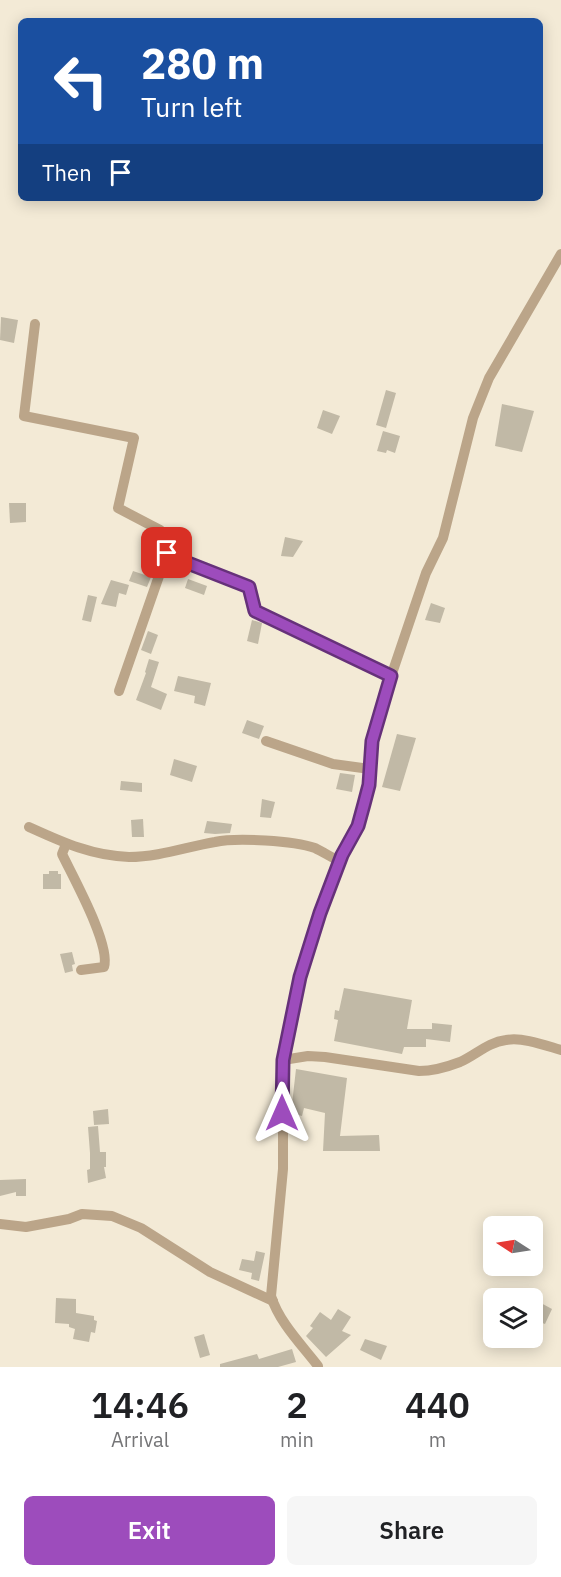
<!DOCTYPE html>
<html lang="en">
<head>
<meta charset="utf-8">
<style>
  :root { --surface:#fff; --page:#f6f6f6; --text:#202124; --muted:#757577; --accent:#9d4cbc }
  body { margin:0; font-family:"IBM Plex Sans",sans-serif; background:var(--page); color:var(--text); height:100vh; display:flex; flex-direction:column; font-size:22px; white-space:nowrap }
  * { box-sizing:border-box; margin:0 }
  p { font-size:20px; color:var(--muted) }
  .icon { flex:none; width:33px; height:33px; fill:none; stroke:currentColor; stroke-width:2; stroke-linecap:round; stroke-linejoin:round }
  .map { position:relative; height:1367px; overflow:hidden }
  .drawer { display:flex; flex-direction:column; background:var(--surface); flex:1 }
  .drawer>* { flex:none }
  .hud { position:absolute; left:18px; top:18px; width:525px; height:183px; border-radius:9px; box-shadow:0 3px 15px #0003; background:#1a4fa0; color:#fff; overflow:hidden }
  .needle { width:39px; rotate:282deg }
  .tools { position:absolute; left:483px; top:1216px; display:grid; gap:12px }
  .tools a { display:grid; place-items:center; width:60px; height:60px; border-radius:9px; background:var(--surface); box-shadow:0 3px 15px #0003; font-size:30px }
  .pin { position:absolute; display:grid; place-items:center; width:51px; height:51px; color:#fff; margin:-26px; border-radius:12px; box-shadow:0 3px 9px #0006 }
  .me { position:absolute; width:66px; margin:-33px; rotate:0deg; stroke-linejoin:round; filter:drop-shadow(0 0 4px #0008) }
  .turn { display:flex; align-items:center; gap:21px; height:126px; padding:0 24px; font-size:27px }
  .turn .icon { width:78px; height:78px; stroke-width:2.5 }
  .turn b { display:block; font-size:42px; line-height:51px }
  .then { display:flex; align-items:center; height:57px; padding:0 24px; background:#0003; gap:12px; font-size:22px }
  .eta { display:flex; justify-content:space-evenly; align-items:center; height:102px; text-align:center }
  .eta b { font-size:36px; font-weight:600; line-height:42px }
  .cta { display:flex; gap:12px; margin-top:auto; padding:12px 24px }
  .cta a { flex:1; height:69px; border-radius:9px; background:var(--accent); color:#fff; font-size:24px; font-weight:600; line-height:69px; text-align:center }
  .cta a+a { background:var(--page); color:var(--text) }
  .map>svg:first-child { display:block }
</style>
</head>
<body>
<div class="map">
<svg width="561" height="1367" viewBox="0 0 561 1367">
  <rect width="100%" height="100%" fill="#f3ead6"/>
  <g fill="#c1b9a6">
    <path d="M1 317 18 320 14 343 0 340Z"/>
    <path d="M386 390 396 393 386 428 376 425Z"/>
    <path d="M502 404 534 411 522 452 495 446Z"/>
    <path d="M323 410 340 416 332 434 317 428Z"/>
    <path d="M383 431 400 436 395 453 387 450 386 453 377 451Z"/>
    <path d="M9 503H26V522L10 523Z"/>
    <path d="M285 537 303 541 293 557 281 556Z"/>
    <path d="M133 571 151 577 147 587 129 581Z"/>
    <path d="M188 579 207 586 204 595 185 588Z"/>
    <path d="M111 580 129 585 126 595 119 593 116 607 101 604Z"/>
    <path d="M88 595 97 597 91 622 82 620Z"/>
    <path d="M431 603 445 608 440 623 425 620Z"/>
    <path d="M252 620 262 623 258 644 247 641Z"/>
    <path d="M148 631 158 635 151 654 141 650Z"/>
    <path d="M149 659 159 662 151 687 167 694 161 710 136 700 146 673 145 672Z"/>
    <path d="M178 676 211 683 205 706 194 703 195 696 174 691Z"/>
    <path d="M247 720 264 726 259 739 242 733Z"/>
    <path d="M397 734 416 738 400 791 382 787Z"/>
    <path d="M174 759 197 766 192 782 170 775Z"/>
    <path d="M340 773 355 775 352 792 336 789Z"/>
    <path d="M121 781 142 783V792L120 790Z"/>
    <path d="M262 799 275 802 271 818 260 817Z"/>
    <path d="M143 819 144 837H132L131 820Z"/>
    <path d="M207 821 232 824 230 833 215 834 204 833Z"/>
    <path d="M49 871H58V874H61V889H43V874H49Z"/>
    <path d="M72 952 75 964 72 965 73 971 65 973 60 954Z"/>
    <path d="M344 988 412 1000 407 1029H432V1023L452 1025 450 1042 426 1039V1047H404L402 1054 334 1041 338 1020 334 1019 335 1010 339 1011Z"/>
    <path d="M296 1069 347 1078 340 1136 379 1135 380 1151H323L325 1113 304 1108 302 1116 291 1113Z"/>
    <path d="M108 1109 109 1124 94 1125 93 1111Z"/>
    <path d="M98 1126 100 1152H106V1167H104L106 1178 88 1183 87 1170 90 1169V1153L88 1127Z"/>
    <path d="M26 1179V1196H16V1192L0 1196V1180Z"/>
    <path d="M256 1251 265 1253 259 1281 251 1279 252 1273 239 1270 242 1259 254 1261Z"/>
    <path d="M56 1298 76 1299V1313L94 1316V1320L97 1321 95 1333 91 1332 89 1342 73 1339 75 1329 69 1327V1324L55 1323Z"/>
    <path d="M539 1302 552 1309 545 1324 532 1319Z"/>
    <path d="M338 1309 351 1317 342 1331 351 1335 326 1357 306 1336 313 1328 310 1326 320 1312 331 1320Z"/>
    <path d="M204 1334 210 1355 200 1358 194 1337Z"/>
    <path d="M365 1339 387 1346 381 1360 360 1350Z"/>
    <path d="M292 1349 296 1362 278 1367H220V1364L257 1354 259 1359Z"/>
  </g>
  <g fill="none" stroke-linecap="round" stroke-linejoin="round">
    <g stroke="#bba589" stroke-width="10">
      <path d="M35 324 24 416 134 438 118 508 160 530 165 550 170 556 249 587 255 611 391 676"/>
      <path d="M119 691 167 553"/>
      <path d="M266 741 333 764 370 769"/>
      <path d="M29 827C62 842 92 856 129 857 159 857 186 847 215 842 237 837 294 841 315 848 323 852 331 857 339 861"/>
      <path d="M66 844 62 854C73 877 111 945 104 967L81 970"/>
      <path d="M283 1060 308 1056 325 1057 419 1071C433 1071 447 1067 460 1062 476 1055 488 1042 506 1040 523 1037 544 1045 561 1050"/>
      <path d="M0 1224 26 1227 69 1219 82 1214 112 1216 141 1228 210 1272 273 1301"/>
      <path d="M318 1366C301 1344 279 1322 271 1296L283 1169V1060L300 977 320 913 342 855 358 826 365 804 369 785 372 741 379 712 426 573 443 538 473 418 489 378 561 254"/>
    </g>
  </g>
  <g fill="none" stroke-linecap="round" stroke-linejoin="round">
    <g stroke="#66317a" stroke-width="15">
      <path id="route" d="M167 553 170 556 249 587 255 611 391 676 372 741 369 785 364 804 358 826 342 855 320 913 300 977 283 1060 282 1113"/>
    </g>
    <use href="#route" stroke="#9d4cbc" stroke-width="10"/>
  </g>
</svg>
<div class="tools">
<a><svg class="needle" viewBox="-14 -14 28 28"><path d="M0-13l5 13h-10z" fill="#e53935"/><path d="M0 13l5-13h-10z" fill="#757577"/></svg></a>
<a><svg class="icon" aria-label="layers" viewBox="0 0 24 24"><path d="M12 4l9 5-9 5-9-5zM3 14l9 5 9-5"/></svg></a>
</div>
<div class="pin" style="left:167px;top:553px;background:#d93025"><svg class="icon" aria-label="arrive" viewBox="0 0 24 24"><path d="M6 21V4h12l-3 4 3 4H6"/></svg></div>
<svg class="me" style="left:282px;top:1113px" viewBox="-20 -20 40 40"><path d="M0-17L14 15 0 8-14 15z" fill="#9d4cbc" stroke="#fff" stroke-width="4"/></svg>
<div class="hud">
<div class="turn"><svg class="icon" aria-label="left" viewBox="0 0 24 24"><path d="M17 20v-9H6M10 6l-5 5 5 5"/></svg><div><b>280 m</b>Turn left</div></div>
<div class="then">Then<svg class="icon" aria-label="arrive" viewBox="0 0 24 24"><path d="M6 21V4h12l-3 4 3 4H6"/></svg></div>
</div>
</div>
<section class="drawer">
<div class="eta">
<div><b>14:46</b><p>Arrival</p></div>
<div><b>2</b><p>min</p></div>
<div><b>440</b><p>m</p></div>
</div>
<div class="cta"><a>Exit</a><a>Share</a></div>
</section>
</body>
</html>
